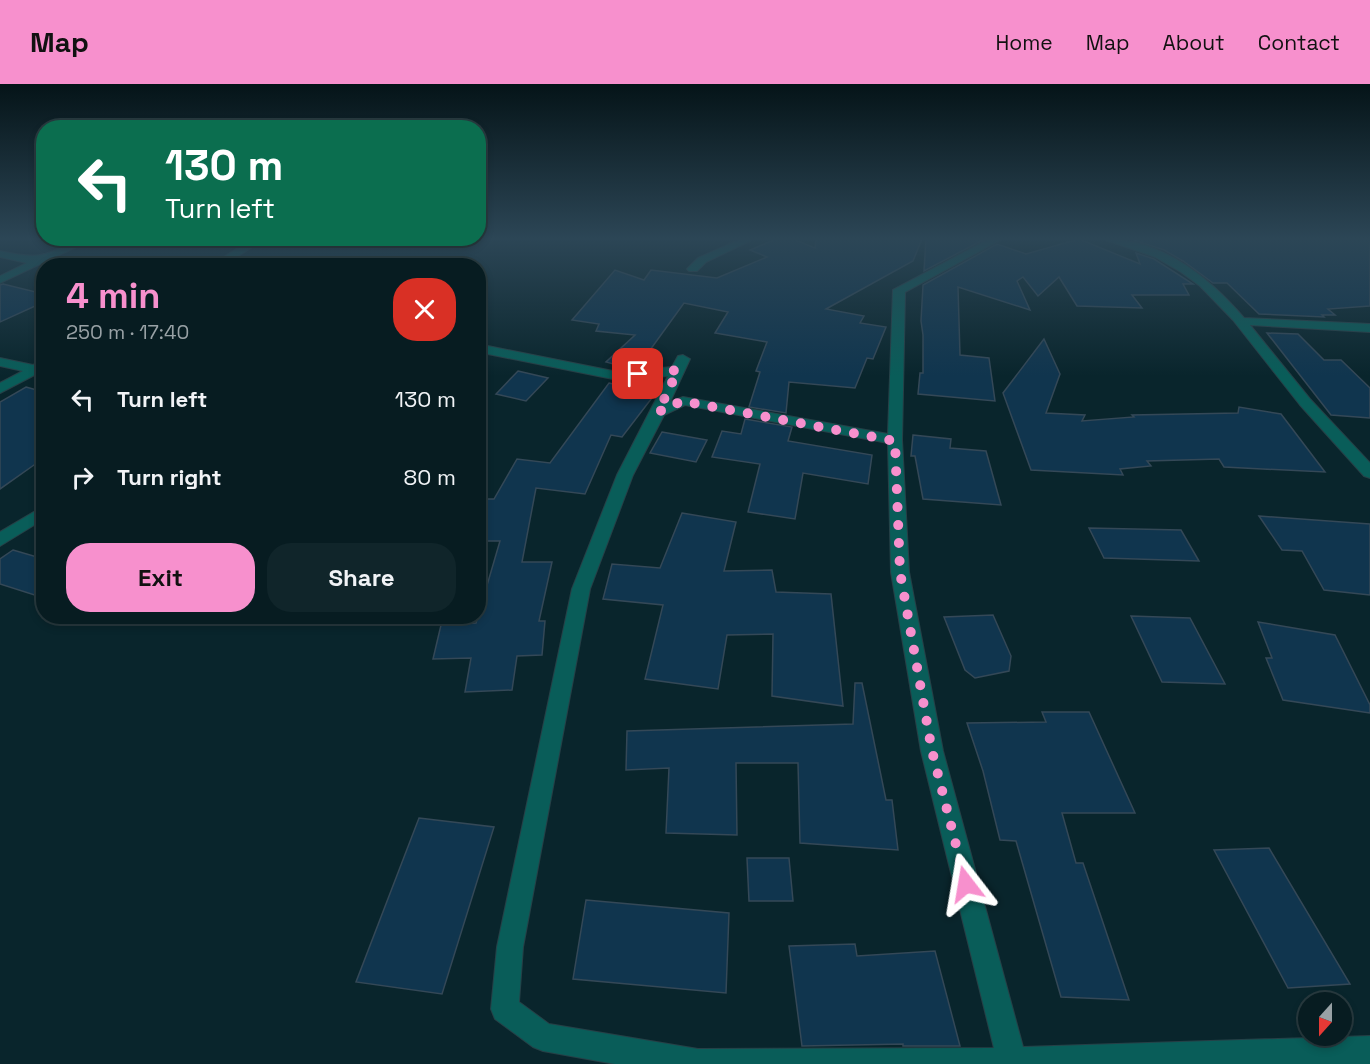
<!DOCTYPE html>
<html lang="en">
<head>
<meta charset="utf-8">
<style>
  :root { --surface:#071c21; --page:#10252a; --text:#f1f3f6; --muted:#98a1a5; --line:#283a3f; --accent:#f790cd }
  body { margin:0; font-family:"Space Grotesk",sans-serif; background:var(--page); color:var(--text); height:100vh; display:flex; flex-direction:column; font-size:22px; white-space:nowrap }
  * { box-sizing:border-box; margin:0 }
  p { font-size:20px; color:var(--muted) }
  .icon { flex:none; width:33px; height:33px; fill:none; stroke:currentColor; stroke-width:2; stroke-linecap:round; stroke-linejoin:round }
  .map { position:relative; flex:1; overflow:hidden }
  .drawer { position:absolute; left:36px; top:174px; width:450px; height:366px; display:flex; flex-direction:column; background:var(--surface); border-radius:24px; box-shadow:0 3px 9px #0003,0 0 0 2px var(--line) }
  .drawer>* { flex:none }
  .top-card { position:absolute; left:36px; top:36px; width:450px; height:126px; border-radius:24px; box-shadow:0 3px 9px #0003,0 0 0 2px var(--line); background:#0b6e4f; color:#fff; overflow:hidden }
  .needle { width:39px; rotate:201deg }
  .buttons { position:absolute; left:1298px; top:908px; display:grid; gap:12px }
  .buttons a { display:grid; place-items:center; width:54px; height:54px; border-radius:50%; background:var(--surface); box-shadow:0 3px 9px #0003,0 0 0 2px var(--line); font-size:30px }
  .pin { position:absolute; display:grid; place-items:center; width:51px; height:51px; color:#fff; margin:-26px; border-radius:12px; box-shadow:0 3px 9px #0006 }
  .me { position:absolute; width:66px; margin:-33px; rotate:346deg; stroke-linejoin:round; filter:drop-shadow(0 0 4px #0008) }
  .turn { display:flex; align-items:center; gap:21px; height:126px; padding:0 30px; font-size:27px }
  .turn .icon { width:78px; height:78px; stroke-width:2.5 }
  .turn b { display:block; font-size:42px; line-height:51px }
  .round { display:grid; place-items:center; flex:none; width:63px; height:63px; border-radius:24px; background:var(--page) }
  .overview { display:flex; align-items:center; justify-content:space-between; height:102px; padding:0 30px }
  h1 { font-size:36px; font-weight:700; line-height:45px; color:var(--accent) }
  .primary-button { display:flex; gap:12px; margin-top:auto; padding:12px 30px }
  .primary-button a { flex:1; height:69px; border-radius:24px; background:var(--accent); color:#111; font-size:24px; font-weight:700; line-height:69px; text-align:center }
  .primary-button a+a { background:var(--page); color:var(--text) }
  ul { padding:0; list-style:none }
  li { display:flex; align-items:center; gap:18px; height:78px; padding:0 30px }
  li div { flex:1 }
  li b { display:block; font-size:22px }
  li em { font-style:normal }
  header { display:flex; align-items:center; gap:36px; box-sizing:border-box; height:84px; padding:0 30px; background:var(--accent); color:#111 }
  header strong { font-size:28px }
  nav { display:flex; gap:33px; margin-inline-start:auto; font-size:21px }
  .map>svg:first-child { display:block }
</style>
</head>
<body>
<header>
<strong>Map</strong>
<nav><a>Home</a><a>Map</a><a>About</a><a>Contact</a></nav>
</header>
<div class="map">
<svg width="1370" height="980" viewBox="0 0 1370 980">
  <rect width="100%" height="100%" fill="#09252c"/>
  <g fill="#10354e" stroke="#344857" stroke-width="1.5">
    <path d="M776 155H793L815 164 816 155H922L913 177 826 225 864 232 860 239 886 243 873 275 867 274 855 304 789 298 786 329 749 323 760 288 756 287 767 258 715 249 728 228 684 219 637 284 631 285 606 278 635 251 596 247 599 240 572 236 615 186 644 196 651 186 717 194 767 173 750 166Z"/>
    <path d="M926 155H980L983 156 924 187Z"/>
    <path d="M1079 155 1140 180 1136 169 1154 175 1193 200H1183L1189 211H1132L1142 224 1077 222 1059 193 1038 212 1023 193 1017 197 1030 226 958 203 960 271 989 274 995 317 918 310 920 289H923V251L921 237 923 201 997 160 1026 170Z"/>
    <path d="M1131 155H1370V222L1328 225 1335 231H1322L1324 233 1259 230 1227 199H1213L1183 177 1164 166Z"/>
    <path d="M3 200 44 210V218L0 238V201Z"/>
    <path d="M1267 249 1298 250 1324 276H1341L1370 304V334L1331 331Z"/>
    <path d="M1044 255 1060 290 1046 329 1085 331 1082 337 1134 333 1132 331 1238 329 1239 323 1281 330 1325 388 1224 383 1219 375 1147 377 1151 382 1120 385 1123 391 1031 386 1003 309Z"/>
    <path d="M518 287 548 294 526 317 496 310Z"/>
    <path d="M609 299 655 310 622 353 611 351 585 410 536 404 522 478H552L539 537H545L542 571 517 572 512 606 465 608 471 574 433 575 441 541 476 539 478 532 500 457H478V431L482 415H494L517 375 550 379Z"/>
    <path d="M26 303 44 308V384L34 381 0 405V318Z"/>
    <path d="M745 335 792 343 788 357 872 371 868 400 803 389 795 435 748 428 760 380 712 373 722 347 741 350Z"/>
    <path d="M662 348 707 356 696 378 650 369Z"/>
    <path d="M913 351 951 355 950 364 986 367 1001 421 923 415 915 372H911Z"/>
    <path d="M682 429 736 438 724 487 772 486 776 508 831 510 843 622 772 612 773 550 727 551 718 605 645 595 663 521 603 515 612 480 660 484Z"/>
    <path d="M1259 432 1370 440V511L1324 506 1302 467 1282 466Z"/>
    <path d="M1089 444 1181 446 1199 477 1104 474Z"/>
    <path d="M13 466 44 475V514L0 500V475Z"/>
    <path d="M993 531 1011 572 1009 587 975 594 965 586 944 533Z"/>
    <path d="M1131 532 1190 534 1225 600 1162 598Z"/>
    <path d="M1258 538 1335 551 1370 621V629L1283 616 1266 574H1272Z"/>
    <path d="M855 599H862L886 716H892L898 766 800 759 798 679H736L737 751 666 749 669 684 626 686 627 647 853 640Z"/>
    <path d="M1042 628H1089L1135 729H1062L1076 779H1083L1129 916 1061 913 1016 757 1000 756 983 687 967 639 1046 638Z"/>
    <path d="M419 734 494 743 442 910 356 898Z"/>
    <path d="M1269 764 1350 900 1288 904 1214 766Z"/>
    <path d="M747 774H789L793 817H749Z"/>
    <path d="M586 816 729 829 726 909 573 895Z"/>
    <path d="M855 860 857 872 935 867 960 962H903V960L802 962 789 862Z"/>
  </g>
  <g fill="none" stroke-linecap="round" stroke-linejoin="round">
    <g stroke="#264047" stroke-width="2">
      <g id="minor">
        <path d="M80 155H93L0 199V192L27 179 0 173V167C41 176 43 172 80 155Z"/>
        <path d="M252 155H264L223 182H210Z"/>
        <path d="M338 155H408C397 163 349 163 338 155Z"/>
        <path d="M741 155H754L706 178 697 187H689L687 185 698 174Z"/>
        <path d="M989 155H1002L905 208 902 356 909 488 943 667 1023 963 1370 952V980H615L543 967 533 963 495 935 491 925 497 863 572 505 617 391 668 292 618 296 478 268V260L618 288 672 283 678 272 683 271 690 275 670 318 683 313 888 350 893 206ZM685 321 888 359 891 488 921 667 994 964 698 965 549 940 519 918 523 863 590 505 633 391 664 331Z"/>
        <path d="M1103 155C1159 153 1209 193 1244 234L1370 240V248L1250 241 1310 315 1370 379V394L1364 392 1300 321 1233 236 1200 202 1181 188 1155 173Z"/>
        <path d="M0 274 33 281 44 276V286L0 309V299L23 287 0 282Z"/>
        <path d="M44 422V435L0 462V448Z"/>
      </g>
    </g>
    <use href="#minor" fill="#095d59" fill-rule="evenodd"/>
  </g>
  <linearGradient id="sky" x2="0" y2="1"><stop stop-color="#051418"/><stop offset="0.53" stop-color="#2c4656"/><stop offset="1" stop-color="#2c4656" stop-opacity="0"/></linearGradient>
  <rect width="1370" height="292" fill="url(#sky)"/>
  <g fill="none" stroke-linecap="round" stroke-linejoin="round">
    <path stroke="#f790cd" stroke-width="10" stroke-dasharray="0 18" d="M638 290 678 286 658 328 682 317 895 357 900 488 932 667 966 800"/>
  </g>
</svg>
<div class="buttons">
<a><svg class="needle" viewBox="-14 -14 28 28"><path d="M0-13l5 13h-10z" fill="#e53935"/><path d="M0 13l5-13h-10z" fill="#98a1a5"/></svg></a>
</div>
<div class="pin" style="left:638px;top:290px;background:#d93025"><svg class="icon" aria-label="arrive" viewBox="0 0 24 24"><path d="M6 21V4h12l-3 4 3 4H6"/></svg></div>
<svg class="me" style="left:966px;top:800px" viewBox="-20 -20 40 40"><path d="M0-17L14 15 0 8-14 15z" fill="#f790cd" stroke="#fff" stroke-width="4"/></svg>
<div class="top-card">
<div class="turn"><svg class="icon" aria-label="left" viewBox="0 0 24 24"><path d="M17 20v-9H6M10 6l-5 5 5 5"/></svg><div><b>130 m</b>Turn left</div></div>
</div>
<section class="drawer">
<div class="overview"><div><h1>4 min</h1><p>250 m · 17:40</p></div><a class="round" style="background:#d93025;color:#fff"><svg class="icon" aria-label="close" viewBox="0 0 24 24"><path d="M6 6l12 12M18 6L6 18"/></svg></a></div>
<ul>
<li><svg class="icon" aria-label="left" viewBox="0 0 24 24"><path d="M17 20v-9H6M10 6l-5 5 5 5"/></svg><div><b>Turn left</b></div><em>130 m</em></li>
<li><svg class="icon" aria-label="right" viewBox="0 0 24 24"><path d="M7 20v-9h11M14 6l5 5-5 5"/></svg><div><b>Turn right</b></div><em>80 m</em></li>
</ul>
<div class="primary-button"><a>Exit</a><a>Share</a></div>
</section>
</div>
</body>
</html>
